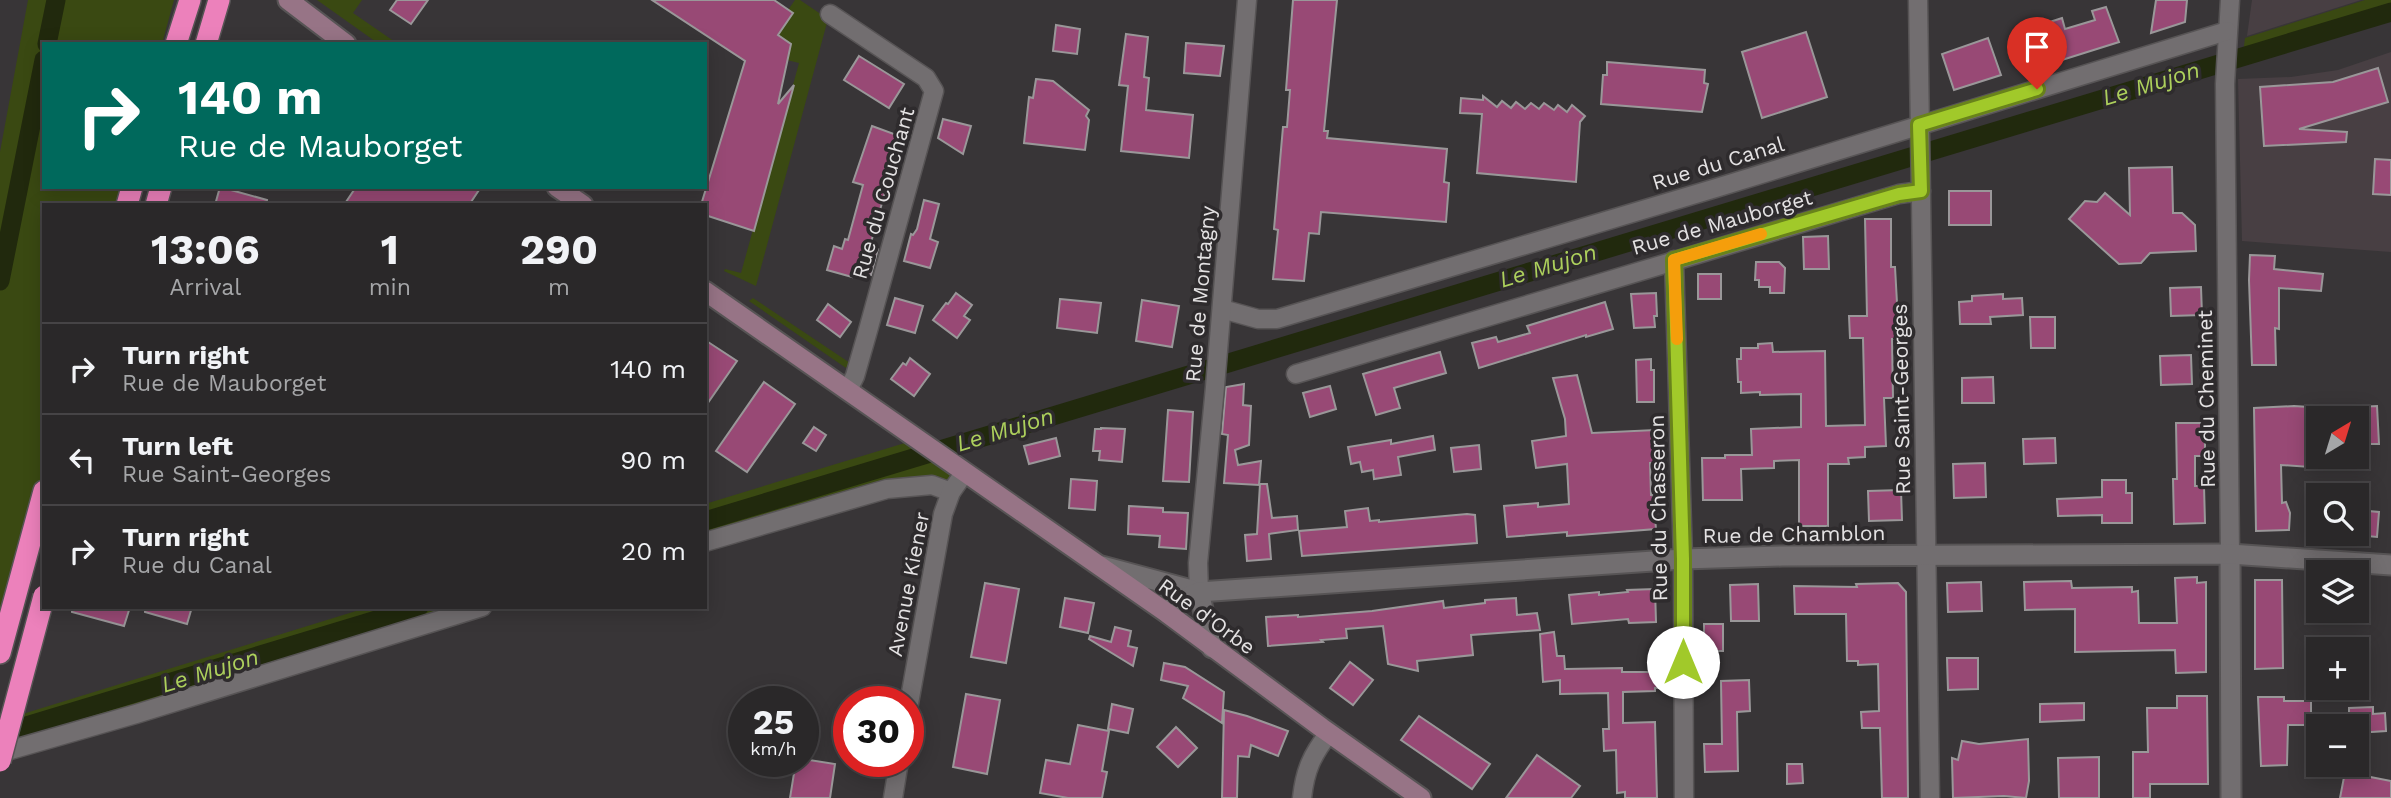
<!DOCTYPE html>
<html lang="en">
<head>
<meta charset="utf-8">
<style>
  :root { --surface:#2a2829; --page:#323031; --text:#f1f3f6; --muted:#a5a6a8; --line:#464446 }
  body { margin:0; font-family:"Work Sans",sans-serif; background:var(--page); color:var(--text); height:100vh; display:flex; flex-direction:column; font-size:26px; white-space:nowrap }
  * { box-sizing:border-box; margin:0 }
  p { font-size:23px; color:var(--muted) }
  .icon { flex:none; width:38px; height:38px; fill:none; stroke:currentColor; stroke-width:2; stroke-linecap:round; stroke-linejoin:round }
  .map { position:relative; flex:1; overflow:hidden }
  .sheet { position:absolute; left:42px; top:203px; width:665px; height:406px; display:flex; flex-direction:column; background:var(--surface); border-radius:0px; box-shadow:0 4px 18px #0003,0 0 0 2px var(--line) }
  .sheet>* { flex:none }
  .hud { position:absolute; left:42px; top:42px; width:665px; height:147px; border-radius:0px; box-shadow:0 4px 18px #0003,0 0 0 2px var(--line); background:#00695c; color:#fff; overflow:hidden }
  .needle { width:46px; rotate:38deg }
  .fabs { position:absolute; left:2306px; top:406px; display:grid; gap:14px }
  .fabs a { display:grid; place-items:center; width:63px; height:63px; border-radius:0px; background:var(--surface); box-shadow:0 4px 18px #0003,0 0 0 2px var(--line); font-size:35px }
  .speed { position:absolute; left:728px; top:686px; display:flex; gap:14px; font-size:35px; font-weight:700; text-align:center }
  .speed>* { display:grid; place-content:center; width:91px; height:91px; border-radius:50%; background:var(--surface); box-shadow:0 4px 18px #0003,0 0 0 2px var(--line); line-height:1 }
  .speed small { font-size:18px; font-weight:400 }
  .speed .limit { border:10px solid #d22; background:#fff; color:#111 }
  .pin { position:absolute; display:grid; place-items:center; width:60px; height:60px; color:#fff; margin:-72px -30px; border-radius:50% 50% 50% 0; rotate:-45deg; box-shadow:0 0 7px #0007 }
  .pin .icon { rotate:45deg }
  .me { position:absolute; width:77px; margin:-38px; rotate:0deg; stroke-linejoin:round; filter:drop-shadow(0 0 5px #0008) }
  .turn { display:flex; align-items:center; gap:24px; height:147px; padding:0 21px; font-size:32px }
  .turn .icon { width:91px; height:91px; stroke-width:2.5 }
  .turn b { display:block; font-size:49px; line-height:60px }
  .eta { display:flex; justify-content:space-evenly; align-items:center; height:119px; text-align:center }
  .eta b { font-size:42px; font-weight:700; line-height:49px }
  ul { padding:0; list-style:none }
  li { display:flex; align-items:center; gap:21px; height:91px; padding:0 21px; border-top:2px solid var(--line) }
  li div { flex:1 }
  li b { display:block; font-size:26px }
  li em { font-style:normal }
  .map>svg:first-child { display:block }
</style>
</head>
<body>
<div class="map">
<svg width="2391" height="798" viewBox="0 0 2391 798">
  <rect width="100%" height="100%" fill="#383537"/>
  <g fill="#483f43">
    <path d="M2252 0H2361L2247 36Z"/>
    <path d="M2391 52V252L2242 241 2238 79 2291 77 2338 70Z"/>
  </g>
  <g fill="#3a4912">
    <path d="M28 0H174L162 44H44V187H124L119 205H44V491L0 653V152Z"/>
    <path d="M317 0H362L353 13 398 44H379Z"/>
    <path d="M795 0H800L828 19 756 286 724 271 725 269 741 273 799 63 787 60 791 44 778 35 793 13 788 10Z"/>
    <path d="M2365 0H2391V10L2243 54 2245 38Z"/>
    <path d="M753 298 850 363 846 368 749 301Z"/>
    <path d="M918 439 965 472 932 485 705 542V504Z"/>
    <path d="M369 607H482L0 753V721Z"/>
  </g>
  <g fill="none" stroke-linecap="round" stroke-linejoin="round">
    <g stroke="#21290d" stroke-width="19">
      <path d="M47 44 56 0"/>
      <path d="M0 281 44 60"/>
      <path d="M705 521 2391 12"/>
      <path d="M0 734 419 607"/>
    </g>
  </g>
  <g fill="#984975" stroke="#9a9799" stroke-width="2">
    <path d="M397 0H428L411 24 390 10Z"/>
    <path d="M652 0H774L793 13 778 35 791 44 778 104 794 85 754 231 705 215V205H701L745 61Z"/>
    <path d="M1293 0H1337L1324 131H1328L1327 138 1447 149 1444 182 1449 183 1446 222 1321 212 1319 234 1309 233 1304 281 1273 279 1278 230 1274 229 1283 127H1287L1290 90H1286Z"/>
    <path d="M2156 0H2187L2185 22 2151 33Z"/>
    <path d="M2106 7 2119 42 2046 65 2034 27 2062 18 2065 29 2095 20 2092 11Z"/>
    <path d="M1056 25 1080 29 1077 54 1053 51Z"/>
    <path d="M1806 32 1827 97 1762 118 1742 52Z"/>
    <path d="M1126 34 1148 37 1144 77 1149 78 1146 110 1193 115 1189 158 1121 151 1128 86 1119 85Z"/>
    <path d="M1988 38 2001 75 1954 90 1942 54Z"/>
    <path d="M1186 43 1224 46 1220 76 1184 73Z"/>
    <path d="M859 56 904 84 889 108 844 80Z"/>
    <path d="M1607 62 1705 70 1704 83 1708 84 1702 112 1601 104 1603 75H1607Z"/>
    <path d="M2378 68 2388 102 2299 129 2347 132 2346 142 2264 146 2260 87 2333 82Z"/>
    <path d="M1036 79 1053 81 1089 110 1086 116 1089 120 1085 150 1024 143 1029 97 1033 98Z"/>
    <path d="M1483 96 1497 107 1502 101 1511 108 1516 102 1525 109 1531 103 1539 109 1544 103 1554 110 1558 105 1567 112 1572 105 1585 116 1580 122 1576 182 1477 173 1482 114 1460 113 1461 98 1483 100Z"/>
    <path d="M943 119 971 126 963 154 938 138Z"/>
    <path d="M872 126 905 138 898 162 894 160 870 246 878 249 871 275 854 270 852 277 827 270 834 246 842 249 845 239 848 240 863 185 853 182Z"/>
    <path d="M2375 159 2391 160V195L2373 194Z"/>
    <path d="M2172 167 2173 213H2182L2195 225 2196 251 2150 253 2141 263 2119 264 2069 219 2085 201 2097 202 2105 193 2130 215 2129 168Z"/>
    <path d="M220 187 267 200 266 205H215Z"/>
    <path d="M356 187H481L469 205H344Z"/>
    <rect x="1949" y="191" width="42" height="34"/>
    <path d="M924 200 939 204 930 239 938 242 930 268 904 261 911 234 913 235 917 229Z"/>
    <path d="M1865 219H1891V267H1895L1899 339H1892L1893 398H1884L1886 446 1865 447V457L1848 458 1849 464H1828V526H1799V460L1774 461V468L1741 469 1742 500H1703L1702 458H1725V455H1752L1751 429 1801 427V394L1760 395V392L1741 393V382H1738L1737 359H1741V348H1758V344L1772 343 1773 352 1825 351 1826 426 1865 425 1863 338H1850L1849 316H1867Z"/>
    <path d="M1828 236 1829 269H1804L1803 237Z"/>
    <path d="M2250 255 2275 256 2274 269 2323 274 2321 291 2279 288V329L2275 328 2276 365H2252L2249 280Z"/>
    <path d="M1756 262H1779L1785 268 1784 293H1770V287H1759V280H1755Z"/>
    <rect x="1698" y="274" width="23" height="25"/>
    <path d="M2201 287 2202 315 2171 316 2170 288Z"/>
    <path d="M956 293 972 305 964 316 970 320 957 338 933 320 946 303 948 304Z"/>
    <path d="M1656 293 1657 316H1654L1655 327 1634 328 1631 294Z"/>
    <path d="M2003 294V299L2022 298 2023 315 1990 317 1991 324H1960L1959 302 1972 301V296Z"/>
    <path d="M895 298 923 306 915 333 887 325Z"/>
    <path d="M1060 299 1101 303 1097 333 1057 328Z"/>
    <path d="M1142 300 1179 306 1172 347 1136 341Z"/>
    <path d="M1605 302 1613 329 1586 337V335L1479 368 1472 343 1496 337 1498 342 1530 333 1527 326Z"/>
    <path d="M828 304 851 322 840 337 817 320Z"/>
    <path d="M2030 317H2055V348H2031Z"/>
    <path d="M705 340 737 361 705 407Z"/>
    <path d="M1440 352 1446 373 1394 388 1400 408 1376 415 1363 374Z"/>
    <path d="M2191 355 2192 384 2161 385 2160 356Z"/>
    <path d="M910 358 930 374 914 396 891 379 903 363 906 365Z"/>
    <path d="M1651 359V370H1654V402H1637L1636 360Z"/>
    <path d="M1577 375 1592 433 1655 430V463H1650L1651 495H1653L1656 529 1567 536V532L1507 537 1504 506 1538 503V507L1569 504 1567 464 1536 468 1532 441 1566 436 1565 419 1553 378Z"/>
    <path d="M1993 377 1994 403H1962V378Z"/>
    <path d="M764 382 795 404 747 472 716 451Z"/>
    <path d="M1244 384 1243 405 1251 406 1249 445 1235 450 1238 465 1261 461 1259 485 1224 483 1228 435 1222 434 1226 387Z"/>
    <path d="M1330 386 1336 409 1310 417 1303 393Z"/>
    <path d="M2294 406 2309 407 2307 449H2312L2310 467 2281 465 2282 503 2286 502 2290 513 2289 530 2256 531 2254 408Z"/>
    <path d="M2377 406 2379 444H2357V407Z"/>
    <path d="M1168 410 1193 412 1189 482 1163 481Z"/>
    <path d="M2176 423H2205V456H2195V486H2204L2205 523 2174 524 2173 479H2177Z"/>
    <path d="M814 427 826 435 816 451 803 443Z"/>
    <path d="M1101 428 1125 429 1122 462 1099 460 1100 451H1093L1095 429H1101Z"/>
    <path d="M1433 436 1435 450 1398 457 1401 475 1374 479 1373 470 1362 472 1360 462 1351 464 1348 447 1391 440V444Z"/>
    <path d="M1056 438 1060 456 1029 464 1024 446Z"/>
    <path d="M2055 438 2056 463 2024 464 2023 439Z"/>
    <path d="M1479 445 1481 469 1454 472 1451 448Z"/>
    <path d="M1985 463 1986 497 1954 498 1953 464Z"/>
    <path d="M1071 479 1097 481 1095 510 1069 508Z"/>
    <path d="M2102 480H2126V493H2132V523H2102V515L2058 516 2057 499 2102 497Z"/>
    <path d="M1260 484H1267L1272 518 1297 516 1298 530 1269 534 1271 559 1247 561 1245 535 1257 534Z"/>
    <path d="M1901 490 1902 520 1869 521 1868 491Z"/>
    <path d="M1129 506 1163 508V512L1188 513 1186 549 1159 547 1160 536 1128 534Z"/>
    <path d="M1368 508 1370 521 1379 520V522L1467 514 1475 515 1477 543 1302 556 1299 531 1347 527 1345 511Z"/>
    <path d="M2357 510 2379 512 2377 537 2357 535Z"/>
    <path d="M2197 577V583L2206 582V672L2176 673 2175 650 2075 652V609L2025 610 2024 582 2071 581 2072 588 2132 587V592L2138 591 2139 623H2177L2175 578Z"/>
    <path d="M2255 580H2282L2283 668 2255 669Z"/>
    <path d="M1981 582 1982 611 1948 612 1947 583Z"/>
    <path d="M985 583 1019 589 1006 663 971 657Z"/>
    <path d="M1898 583 1906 592 1908 798H1882L1880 728H1862L1861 712 1879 711 1878 664 1858 665V661H1847L1846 614H1795L1794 586 1857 587 1856 584Z"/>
    <path d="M1758 584 1759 621H1731L1730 585Z"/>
    <path d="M1655 589 1656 622 1629 623 1628 619 1572 624 1569 595 1599 592V595L1628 592 1627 590Z"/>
    <path d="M1065 598 1094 603 1088 633 1060 627Z"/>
    <path d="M1516 598 1517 615 1537 613 1540 630 1471 635 1473 655 1417 661 1418 671 1388 664 1383 626 1346 629 1347 638 1321 640 1323 642 1268 646 1266 617 1298 615V617L1372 611 1443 601 1444 608 1485 603V600Z"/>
    <path d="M72 607H130L124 626 72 612Z"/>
    <path d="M145 607H192L187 624 145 612Z"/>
    <rect x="1704" y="624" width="19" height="27"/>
    <path d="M1115 627 1131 631 1128 646 1137 648 1133 666 1089 639 1090 636 1111 642Z"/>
    <path d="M1554 632 1557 656H1564L1565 669 1622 668V672H1665L1666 687 1655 688V691L1623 692V723L1655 722 1657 798H1625V792L1617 793 1616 750 1604 751 1603 729H1609L1608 693 1560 694V680L1543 682 1540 634Z"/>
    <path d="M1947 658H1978V689L1948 690Z"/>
    <path d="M1350 662 1373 680 1353 705 1330 688Z"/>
    <path d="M1164 663 1185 667 1224 692 1222 723 1183 698 1188 686 1161 680Z"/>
    <path d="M1749 680 1750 711 1737 712 1738 771 1705 772 1704 744H1722L1721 681Z"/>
    <path d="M966 694 1000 700 987 774 953 767Z"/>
    <path d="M2177 696H2207L2208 784H2150V798H2133V752H2148L2147 708H2177Z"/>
    <path d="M2258 697H2284V701H2311V725H2288L2287 765 2261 766Z"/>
    <path d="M2084 703V720L2040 722V704Z"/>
    <path d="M1112 704 1133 709 1128 733 1108 729Z"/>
    <path d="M2373 707V714L2385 713 2386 731 2357 733V726H2349V708Z"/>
    <path d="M1224 710 1247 716 1288 731 1278 756 1251 745 1249 757 1238 756 1237 798H1222Z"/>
    <path d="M1419 716 1490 764 1472 789 1401 740Z"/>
    <path d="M1078 725 1109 731 1102 771 1107 772 1102 798H1068L1040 793 1046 760 1070 764Z"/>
    <path d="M1176 727 1197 748 1178 767 1157 747Z"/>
    <path d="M2028 739 2029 781 2026 798 2004 796 1953 798 1952 758 1958 760 1962 741 1979 744Z"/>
    <path d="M1537 755 1580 786 1571 798H1506Z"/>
    <path d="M2099 757V798H2059L2058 758Z"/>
    <path d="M803 759 835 764 830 798H790L796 761H803Z"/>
    <path d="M1787 764H1802L1803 783 1787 784Z"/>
    <path d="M2345 772 2391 781V798H2340Z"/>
  </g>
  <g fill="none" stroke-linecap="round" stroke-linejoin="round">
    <g stroke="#575455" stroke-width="21">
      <g id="minor">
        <path d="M1918 0 1930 798"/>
        <path d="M2230 0 2225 84 2230 554"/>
        <path d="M830 14 926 78 934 91 867 334 855 376 848 390"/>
        <path d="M1674 260 1683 559 1684 798"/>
        <path d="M1222 309 1258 319H1277L1716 188 2227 31"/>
        <path d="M1296 374 1899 194 1921 191"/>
        <path d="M705 542 887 489 932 485 951 492"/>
        <path d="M1199 592 1198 563 1215 387 1247 0"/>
        <path d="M908 709 943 514 951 492 965 472"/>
        <path d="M0 753 136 714 482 607"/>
        <path d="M893 798 899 761"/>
        <path d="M1302 798C1305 770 1312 755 1329 733"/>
      </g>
    </g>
    <g stroke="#575455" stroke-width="23">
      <g id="tertiary">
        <path d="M2230 554 2231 798"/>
        <path d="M1102 566 1199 592"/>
        <path d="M1199 592 1212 648"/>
        <path d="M1167 613 1177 602 1199 592 1683 559 1782 556 2230 554 2391 565"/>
      </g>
    </g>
    <g stroke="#575455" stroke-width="23">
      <g id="secondary">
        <path d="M288 0 346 44"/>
        <path d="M557 187 583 205"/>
        <path d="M705 291 1167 613 1322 728 1421 798"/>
      </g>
    </g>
    <g stroke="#575455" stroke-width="24">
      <g id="motorway">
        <path d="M176 44 190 0"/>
        <path d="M206 44 219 0"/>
        <path d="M127 205 132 187"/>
        <path d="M156 205 161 187"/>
        <path d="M0 653 44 491"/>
      </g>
    </g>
    <use href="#minor" stroke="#726e70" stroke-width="18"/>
    <use href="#tertiary" stroke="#726e70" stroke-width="19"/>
    <use href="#secondary" stroke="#977486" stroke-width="19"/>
    <use href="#motorway" stroke="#ec81bb" stroke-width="21"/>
    <g stroke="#575455" stroke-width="24" stroke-linecap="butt">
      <path id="motorway-bridge" d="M0 761 44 596"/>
    </g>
    <use href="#motorway-bridge" stroke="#ec81bb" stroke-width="21"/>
  </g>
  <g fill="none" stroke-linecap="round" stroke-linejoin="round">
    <g stroke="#69831b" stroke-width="18">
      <path id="route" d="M1683 662V559L1674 260 1899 194 1921 191 1919 125 2037 89"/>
    </g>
    <use href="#route" stroke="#a1c92a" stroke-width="12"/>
    <path stroke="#f59e0b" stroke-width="12" d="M1677 339 1674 260 1761 234"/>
  </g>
  <g text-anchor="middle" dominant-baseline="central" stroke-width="7" stroke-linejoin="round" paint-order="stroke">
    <g font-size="21" fill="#e4e2e3" stroke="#2e2b2d">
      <text transform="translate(1718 163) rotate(-17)">Rue du Canal</text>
      <text transform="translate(883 193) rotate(-74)">Rue du Couchant</text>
      <text transform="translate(1722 222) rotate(-16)">Rue de Mauborget</text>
      <text transform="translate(1200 294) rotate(-85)">Rue de Montagny</text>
      <text transform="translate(1901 399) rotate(-91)">Rue Saint-Georges</text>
      <text transform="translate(2206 399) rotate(-91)">Rue du Cheminet</text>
      <text transform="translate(1658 508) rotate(-91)">Rue du Chasseron</text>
      <text transform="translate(1794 534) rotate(-1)">Rue de Chamblon</text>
      <text transform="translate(908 584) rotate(-79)">Avenue Kiener</text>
      <text transform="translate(1207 616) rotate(36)">Rue d'Orbe</text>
    </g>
    <g font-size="23" font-style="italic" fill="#add05c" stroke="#2e2b2d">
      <text transform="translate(2151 84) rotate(-17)">Le Mujon</text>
      <text transform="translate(1548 266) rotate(-17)">Le Mujon</text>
      <text transform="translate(1005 430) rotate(-17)">Le Mujon</text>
      <text transform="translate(210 671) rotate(-17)">Le Mujon</text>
    </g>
  </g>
</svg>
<div class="fabs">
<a><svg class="needle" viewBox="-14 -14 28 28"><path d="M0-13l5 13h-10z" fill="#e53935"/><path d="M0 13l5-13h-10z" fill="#a5a6a8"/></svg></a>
<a><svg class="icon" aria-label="search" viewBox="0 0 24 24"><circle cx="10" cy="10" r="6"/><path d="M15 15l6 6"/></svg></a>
<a><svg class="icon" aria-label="layers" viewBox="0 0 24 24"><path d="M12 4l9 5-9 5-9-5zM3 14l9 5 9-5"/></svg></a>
<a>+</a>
<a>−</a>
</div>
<div class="speed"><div>25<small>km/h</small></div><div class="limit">30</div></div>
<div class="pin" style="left:2037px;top:89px;background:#d93025"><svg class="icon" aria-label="arrive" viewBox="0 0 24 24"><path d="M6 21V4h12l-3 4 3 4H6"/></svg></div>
<svg class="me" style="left:1683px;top:662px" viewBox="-20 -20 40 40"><circle r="19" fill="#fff"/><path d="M0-13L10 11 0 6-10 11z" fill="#a1c92a"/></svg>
<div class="hud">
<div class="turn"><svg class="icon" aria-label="right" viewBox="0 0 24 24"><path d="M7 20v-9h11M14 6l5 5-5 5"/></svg><div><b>140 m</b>Rue de Mauborget</div></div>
</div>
<section class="sheet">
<div class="eta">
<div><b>13:06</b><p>Arrival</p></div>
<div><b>1</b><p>min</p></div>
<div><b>290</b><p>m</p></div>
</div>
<ul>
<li><svg class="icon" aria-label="right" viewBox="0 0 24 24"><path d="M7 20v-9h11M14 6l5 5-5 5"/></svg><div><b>Turn right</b><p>Rue de Mauborget</p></div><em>140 m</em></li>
<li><svg class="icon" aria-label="left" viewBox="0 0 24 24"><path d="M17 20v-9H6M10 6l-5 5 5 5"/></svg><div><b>Turn left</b><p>Rue Saint-Georges</p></div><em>90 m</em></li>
<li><svg class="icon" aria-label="right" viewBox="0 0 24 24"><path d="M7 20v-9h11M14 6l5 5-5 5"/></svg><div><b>Turn right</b><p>Rue du Canal</p></div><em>20 m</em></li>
</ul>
</section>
</div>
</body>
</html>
